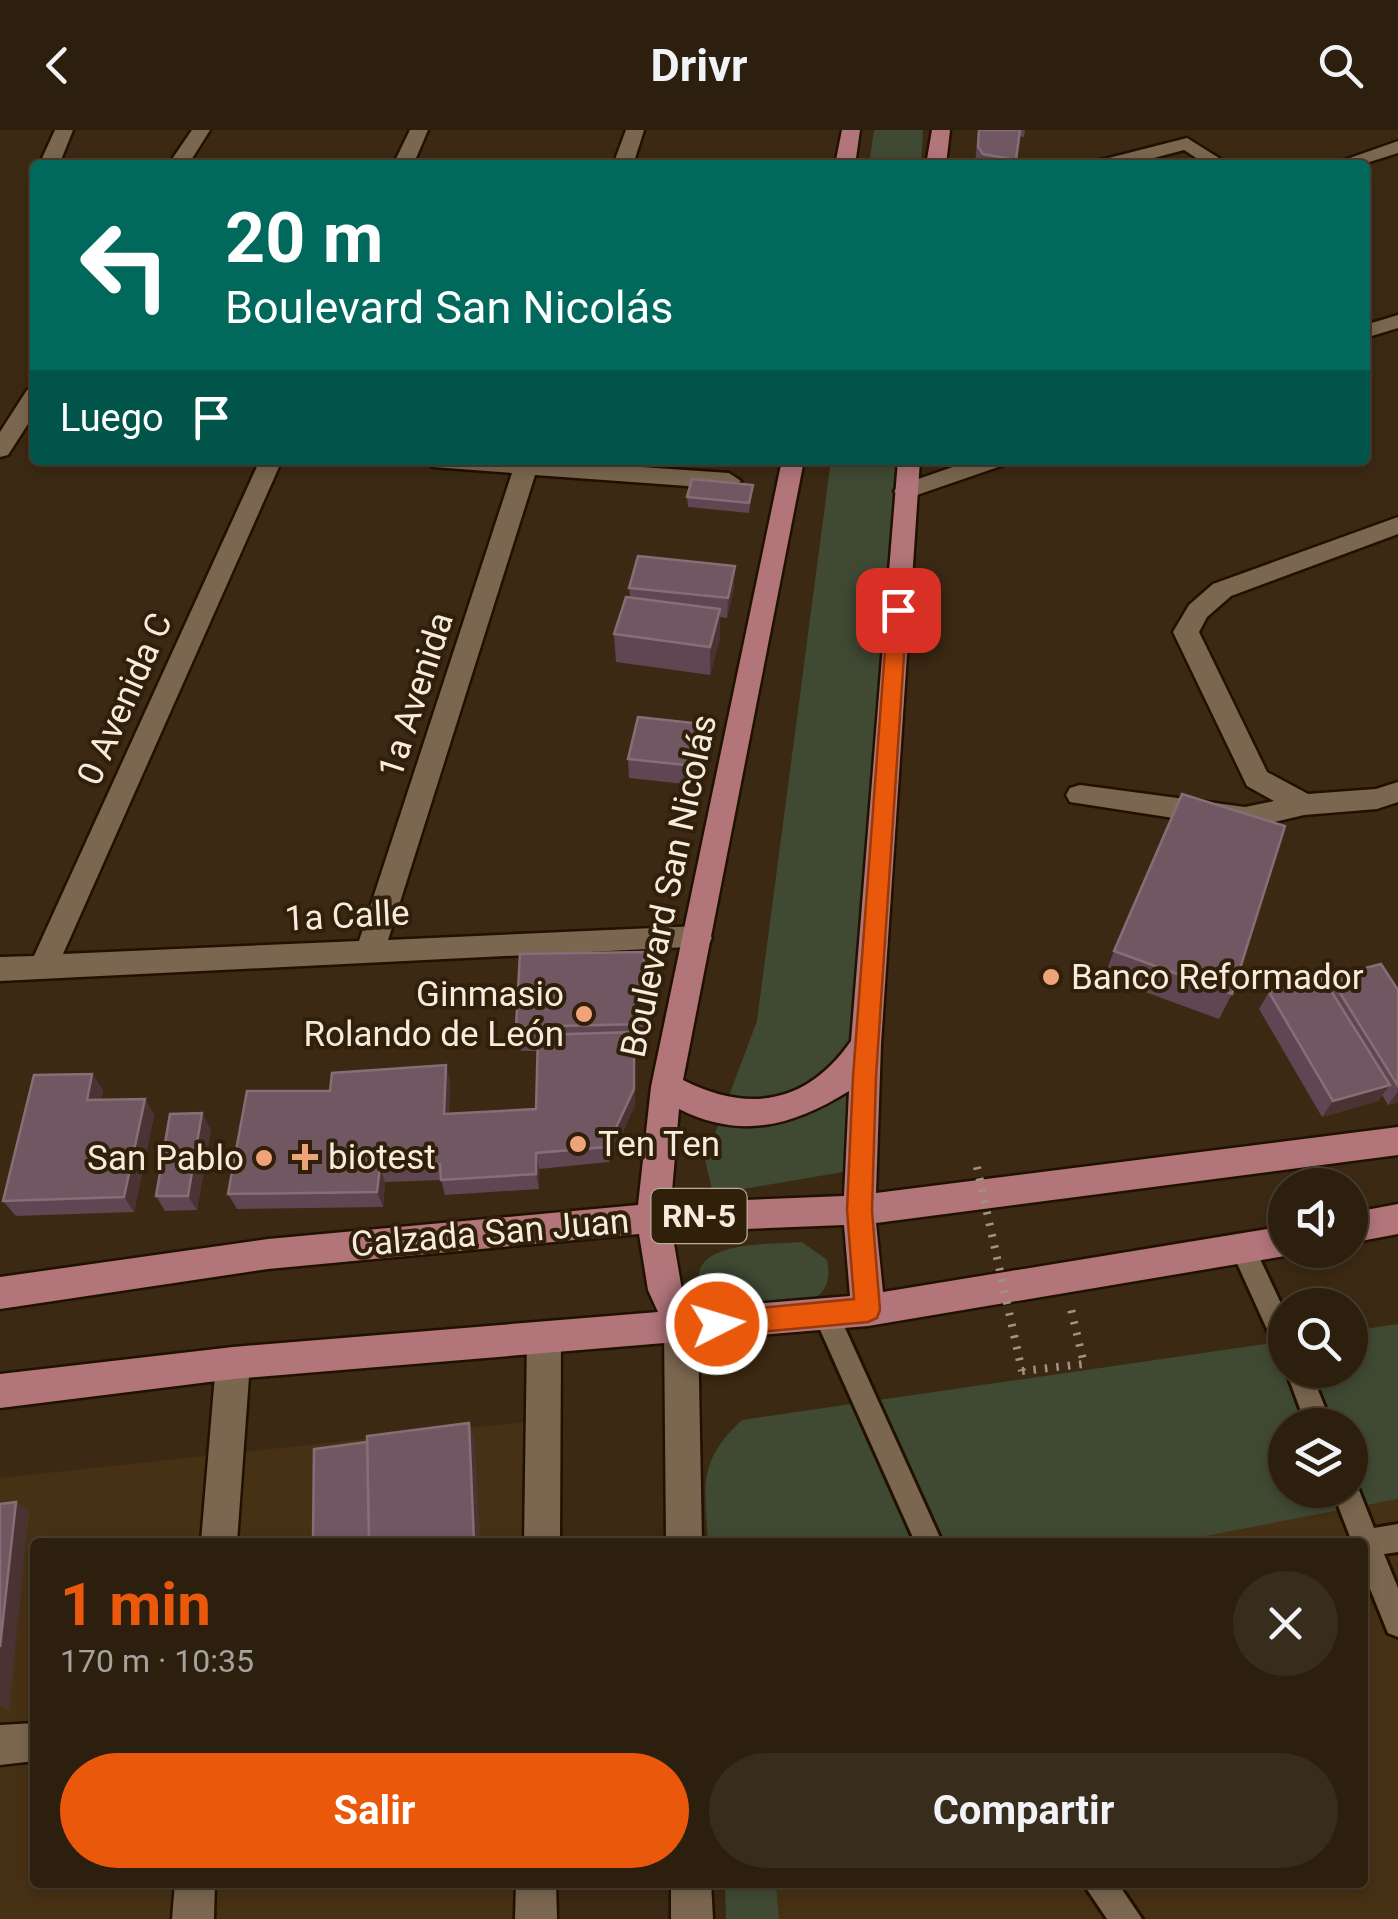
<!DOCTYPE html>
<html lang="es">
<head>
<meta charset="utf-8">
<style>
  :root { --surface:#2c1f0e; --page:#382c1c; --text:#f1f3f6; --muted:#a6a29e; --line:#483d2e; --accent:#ea580c }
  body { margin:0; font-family:Roboto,sans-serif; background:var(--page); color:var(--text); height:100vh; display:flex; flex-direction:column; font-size:38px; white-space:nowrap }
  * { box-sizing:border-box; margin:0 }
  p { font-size:32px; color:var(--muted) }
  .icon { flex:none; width:55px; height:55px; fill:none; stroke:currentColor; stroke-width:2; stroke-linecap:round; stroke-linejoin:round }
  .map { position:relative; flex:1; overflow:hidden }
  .panel { position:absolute; left:30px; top:1408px; width:1338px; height:350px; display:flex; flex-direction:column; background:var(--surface); border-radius:10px; box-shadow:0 5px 15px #0003,0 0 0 2px var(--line) }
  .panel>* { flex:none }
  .hud { position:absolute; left:30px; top:30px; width:1340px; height:305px; border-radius:10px; box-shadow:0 5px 15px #0003,0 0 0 2px var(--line); background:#00695c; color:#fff; overflow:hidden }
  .controls { position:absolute; left:1268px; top:1038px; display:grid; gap:20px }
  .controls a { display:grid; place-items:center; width:100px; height:100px; border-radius:50%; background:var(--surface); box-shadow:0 5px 15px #0003,0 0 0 2px var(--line); font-size:50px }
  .pin { position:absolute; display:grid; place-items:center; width:85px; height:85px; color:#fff; margin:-42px; border-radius:20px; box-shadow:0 5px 15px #0006 }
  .me { position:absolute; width:110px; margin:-55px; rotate:85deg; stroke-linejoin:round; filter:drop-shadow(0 0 8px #0008) }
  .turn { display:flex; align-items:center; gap:35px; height:210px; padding:0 30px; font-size:45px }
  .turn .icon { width:130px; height:130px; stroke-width:2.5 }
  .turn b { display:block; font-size:70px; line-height:85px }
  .then { display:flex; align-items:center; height:95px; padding:0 30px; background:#0003; gap:20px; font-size:38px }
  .round { display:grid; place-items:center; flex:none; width:105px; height:105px; border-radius:52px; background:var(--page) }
  .overview { display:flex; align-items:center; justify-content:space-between; height:170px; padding:0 30px }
  h1 { font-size:60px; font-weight:700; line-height:75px; color:var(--accent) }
  .primary-button { display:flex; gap:20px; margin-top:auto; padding:20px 30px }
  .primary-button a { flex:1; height:115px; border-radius:60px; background:var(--accent); color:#fff; font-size:40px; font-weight:700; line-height:115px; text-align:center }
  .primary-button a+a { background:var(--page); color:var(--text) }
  header { display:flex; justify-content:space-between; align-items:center; height:130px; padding:0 30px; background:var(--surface); font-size:45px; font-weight:700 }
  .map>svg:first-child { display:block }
</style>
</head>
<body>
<header><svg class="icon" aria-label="back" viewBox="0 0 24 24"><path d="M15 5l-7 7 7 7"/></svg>Drivr<svg class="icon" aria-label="search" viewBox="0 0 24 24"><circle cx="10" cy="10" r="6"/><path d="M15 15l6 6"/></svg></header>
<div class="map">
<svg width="1398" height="1789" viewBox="0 0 1398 1789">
  <rect width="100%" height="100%" fill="#3b2913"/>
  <g fill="#473115">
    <path d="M523 1292 533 1306 528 1412H35V1752L514 1753 512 1789H0V1348Z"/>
    <path d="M1398 1369V1789H779L776 1753 1362 1752V1412H1174Z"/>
  </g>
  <g fill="#404a33" fill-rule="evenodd">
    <path d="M874 0H923L921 35H869Z"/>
    <path d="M831 330H903L861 1039 713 1064 705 1030 757 891Z"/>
    <path d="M802 1112 827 1130C831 1150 827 1162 809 1172 786 1174 745 1184 723 1180 713 1178 704 1169 701 1160 683 1109 772 1115 802 1112Z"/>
    <path d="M1398 1194V1369L1174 1412H708C705 1355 697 1332 742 1290L1285 1211V1240H1350V1201ZM1285 1295H1350V1360H1285Z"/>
    <path d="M725 1753H776L779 1789H726Z"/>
  </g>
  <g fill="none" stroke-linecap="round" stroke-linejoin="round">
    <g stroke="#211100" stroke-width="6">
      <g id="lane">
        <path d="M1243 1109 1252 1112 1285 1182V1222L1276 1219 1231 1120 1234 1112Z"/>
        <path d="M826 1172 835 1176 942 1412H915L813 1184 817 1176Z"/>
        <path d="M1285 1238 1310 1240 1332 1295H1306Z"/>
        <path d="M1350 1349 1355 1350 1374 1398 1398 1394V1422L1384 1424 1398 1458V1507L1388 1503 1362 1439V1412H1352L1332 1360H1350Z"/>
        <path d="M1082 1752H1117L1142 1789H1107Z"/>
      </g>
    </g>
    <g stroke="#211100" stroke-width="5">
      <g id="street">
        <path d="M55 0H73L59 35H39Z"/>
        <path d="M192 0H210L188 35H168Z"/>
        <path d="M410 0H428L413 35H393Z"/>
        <path d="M626 0H644L633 35H613Z"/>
        <path d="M1187 8 1230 35H1207L1184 20 1127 35H1094L1097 31Z"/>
        <path d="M1398 11V23L1360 35H1330Z"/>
        <path d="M1398 185V198L1365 208V195Z"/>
        <path d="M35 258V283L8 325 0 327V302L27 260Z"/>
        <path d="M260 330H282L63 824 359 811 512 343 433 337 422 330H539L729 343 741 351 729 359 535 345 388 810 698 796 708 800 712 808 708 816 0 851V827L34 826Z"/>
        <path d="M973 330H1007L1004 335 914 366H898L894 361 898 356Z"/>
        <path d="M1398 387V404L1231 466 1207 487 1199 502 1267 642 1308 664 1376 659 1398 652V672L1377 679 1304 685 1245 699 1070 672 1066 665 1070 658 1080 655 1245 677 1274 671 1247 656 1173 502 1189 475 1213 454Z"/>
        <path d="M544 1193 556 1198 561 1209 560 1412H524L527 1209 532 1198Z"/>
        <path d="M233 1217 245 1221 250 1233 237 1412H201L216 1233 221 1221Z"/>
        <path d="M35 1593V1631L0 1635V1595Z"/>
        <path d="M175 1752H215L214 1789H172Z"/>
        <path d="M516 1752H556L557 1789H515Z"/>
      </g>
    </g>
    <g stroke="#211100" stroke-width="5">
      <g id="secondary">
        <path d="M681 1181 693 1186 698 1197 702 1412H666L664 1197 669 1186Z"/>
        <path d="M671 1752H711L713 1789H671Z"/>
      </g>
    </g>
    <g stroke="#211100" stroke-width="5">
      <g id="primary">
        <path d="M842 0H860L855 35H835Z"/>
        <path d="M932 0H950L946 35H926Z"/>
        <path d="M782 330H804L683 950C750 984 808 973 851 911L898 330H920L881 914 876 1063 1398 997V1025L876 1093 883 1162 1285 1096V1120H1297L1285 1126 868 1196 233 1249 0 1278V1244L233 1217 658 1182 648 1160 639 1104 268 1139 0 1179V1147L268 1109 638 1075 651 957ZM849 961 844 1066 671 1073 679 979C741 1010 793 996 849 961ZM844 1095 850 1166 690 1179 682 1160 672 1102Z"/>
        <path d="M1398 1074V1104L1350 1113V1083Z"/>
      </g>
    </g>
    <path stroke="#a19281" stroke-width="8" stroke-dasharray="2.5 9" stroke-linecap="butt" d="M1022 1241 1084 1234 1071 1179"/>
    <use href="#lane" fill="#7b6750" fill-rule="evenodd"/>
    <use href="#street" fill="#7b6750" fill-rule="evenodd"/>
    <use href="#secondary" fill="#7b6750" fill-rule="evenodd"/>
    <use href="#primary" fill="#b1757a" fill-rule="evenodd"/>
    <path stroke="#a19281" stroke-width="8" stroke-dasharray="2.5 9" stroke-linecap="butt" d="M977 1037 1022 1241"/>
  </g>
  <g fill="#604553">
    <path d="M978 0H1025L1024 7 1019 6 1015 35H975Z"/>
    <path d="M753 355 749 383 688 377 687 367Z"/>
    <path d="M734 456 727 488 720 487V508L710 545 616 532 614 504 630 467 629 458Z"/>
    <path d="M703 613 694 655 629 648 628 629Z"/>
    <path d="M1114 821 1232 864 1219 889 1104 847Z"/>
    <path d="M645 847V919H635V975L609 1032 539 1039V1059L445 1065 441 1050 385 1052 383 1077 237 1079 228 1064 330 961 450 951 449 984 536 979 538 921H521L516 897Z"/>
    <path d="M1330 847 1398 860V972L1388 975 1382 965 1378 971 1322 987 1259 879 1269 862 1327 853Z"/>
    <path d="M92 944 103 960 101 970 145 969 154 985 134 1082 16 1086 3 1071Z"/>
    <path d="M211 999 197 1080 165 1081 156 1066Z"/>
  </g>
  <g fill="#4b3333">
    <path d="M735 436 734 456 727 488 728 468Z"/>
    <path d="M720 479V508L710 545V517Z"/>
    <path d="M703 594V613L694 655V636Z"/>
    <path d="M644 822 645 847V919L643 894Z"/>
    <path d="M634 902 635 975 609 1032 607 1017Z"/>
    <path d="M446 935 450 951 448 1000 444 984Z"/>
    <path d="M92 944 103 960 98 986 87 970Z"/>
    <path d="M1390 955 1378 971 1322 987 1333 971Z"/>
    <path d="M1398 961V972L1388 975Z"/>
    <path d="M145 969 154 985 134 1082 124 1067Z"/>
    <path d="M202 983 211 999 197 1080 188 1066Z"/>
    <path d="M536 1023 539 1039V1059L536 1044Z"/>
    <path d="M380 1037 385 1052 383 1077 377 1062Z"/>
    <path d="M469 1293 475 1310 480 1412H474Z"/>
    <path d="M16 1372 29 1382 9 1580 0 1576V1517Z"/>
  </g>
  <g fill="#715762" stroke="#866e76" stroke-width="2.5">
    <path d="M979 0H1020L1016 30 983 24 978 17Z"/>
    <path d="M692 349 753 355 749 373 687 367Z"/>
    <path d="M638 426 735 436 728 468 629 458Z"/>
    <path d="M626 467 720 479 710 517 614 504Z"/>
    <path d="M638 587 703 594 694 636 628 629Z"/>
    <path d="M1182 664 1285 696 1232 864 1114 821Z"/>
    <path d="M644 822 643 894 516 897 520 824Z"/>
    <path d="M1381 834 1398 860V956L1330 847Z"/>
    <path d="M1323 848 1390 955 1333 971 1269 862Z"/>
    <path d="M634 902V959L607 1017 536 1023V1044L441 1050 440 1034 380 1037 377 1062 228 1064 247 961H330L332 943 446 935 444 984 536 979 538 905Z"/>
    <path d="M92 944 87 970 145 969 124 1067 3 1071 34 945Z"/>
    <path d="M202 983 188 1066H156L170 984Z"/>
    <path d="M469 1293 474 1412H369L367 1306Z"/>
    <path d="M367 1312 369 1412H313L314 1319Z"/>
    <path d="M16 1372 0 1517V1374Z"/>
  </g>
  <path fill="#ea580c" stroke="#983908" stroke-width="2.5" d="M898 473 907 480 876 947 872 1080 880 1180 877 1188 868 1192 717 1206 708 1203 704 1194 708 1185 717 1182 854 1169 847 1080 853 947 888 480Z"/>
  <g fill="#efa378" stroke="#301f09" stroke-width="4">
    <circle cx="1051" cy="847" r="10"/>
    <circle cx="584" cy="884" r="10"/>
    <circle cx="578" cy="1014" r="10"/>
    <path d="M300 1012h10v10h10v10h-10v10h-10v-10h-10v-10h10z"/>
    <circle cx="264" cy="1028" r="10"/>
  </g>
  <g text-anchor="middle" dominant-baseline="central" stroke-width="8" stroke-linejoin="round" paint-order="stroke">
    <rect fill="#301f09" stroke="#bbae9e" stroke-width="2.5" x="651.5" y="1059" width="95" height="54" rx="8"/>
    <g font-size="32" font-weight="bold" fill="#f7ebde">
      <text x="699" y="1086">RN-5</text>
    </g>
    <g font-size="35" fill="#f7ebde" stroke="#301f09">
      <text transform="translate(416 565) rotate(-72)">1a Avenida</text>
      <text transform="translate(125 569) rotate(-66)">0 Avenida C</text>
      <text transform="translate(669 756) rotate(-78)">Boulevard San Nicolás</text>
      <text transform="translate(347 786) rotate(-3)">1a Calle</text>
      <text transform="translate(490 1103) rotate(-5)">Calzada San Juan</text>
    </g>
    <g font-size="35" fill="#f7ebde" stroke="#301f09" text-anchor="start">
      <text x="1071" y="847">Banco Reformador</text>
      <text x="564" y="864" text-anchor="end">Ginmasio<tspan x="564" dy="40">Rolando de León</tspan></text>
      <text x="598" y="1014">Ten Ten</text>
      <text x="328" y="1027">biotest</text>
      <text x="244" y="1028" text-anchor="end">San Pablo</text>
    </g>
  </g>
</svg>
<div class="controls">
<a><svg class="icon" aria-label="sound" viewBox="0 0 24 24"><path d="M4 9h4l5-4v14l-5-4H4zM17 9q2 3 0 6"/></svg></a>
<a><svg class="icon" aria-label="search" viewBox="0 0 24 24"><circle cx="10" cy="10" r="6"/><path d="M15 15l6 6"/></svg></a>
<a><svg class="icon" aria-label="layers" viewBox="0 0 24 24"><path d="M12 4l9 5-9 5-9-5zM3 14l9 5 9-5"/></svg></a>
</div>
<div class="pin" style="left:898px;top:480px;background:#d93025"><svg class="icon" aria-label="arrive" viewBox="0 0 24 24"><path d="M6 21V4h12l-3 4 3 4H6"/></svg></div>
<svg class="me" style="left:717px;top:1194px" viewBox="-20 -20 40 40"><circle r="17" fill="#ea580c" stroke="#fff" stroke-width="3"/><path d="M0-11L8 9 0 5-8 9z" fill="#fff"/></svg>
<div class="hud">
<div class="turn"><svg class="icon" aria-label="left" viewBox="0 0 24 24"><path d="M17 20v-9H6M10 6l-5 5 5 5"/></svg><div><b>20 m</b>Boulevard San Nicolás</div></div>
<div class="then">Luego<svg class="icon" aria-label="arrive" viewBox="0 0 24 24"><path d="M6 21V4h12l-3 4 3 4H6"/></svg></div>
</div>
<section class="panel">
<div class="overview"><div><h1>1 min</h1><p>170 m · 10:35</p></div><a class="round"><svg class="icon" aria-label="close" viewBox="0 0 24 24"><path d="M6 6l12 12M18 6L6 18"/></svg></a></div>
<div class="primary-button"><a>Salir</a><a>Compartir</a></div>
</section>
</div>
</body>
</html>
